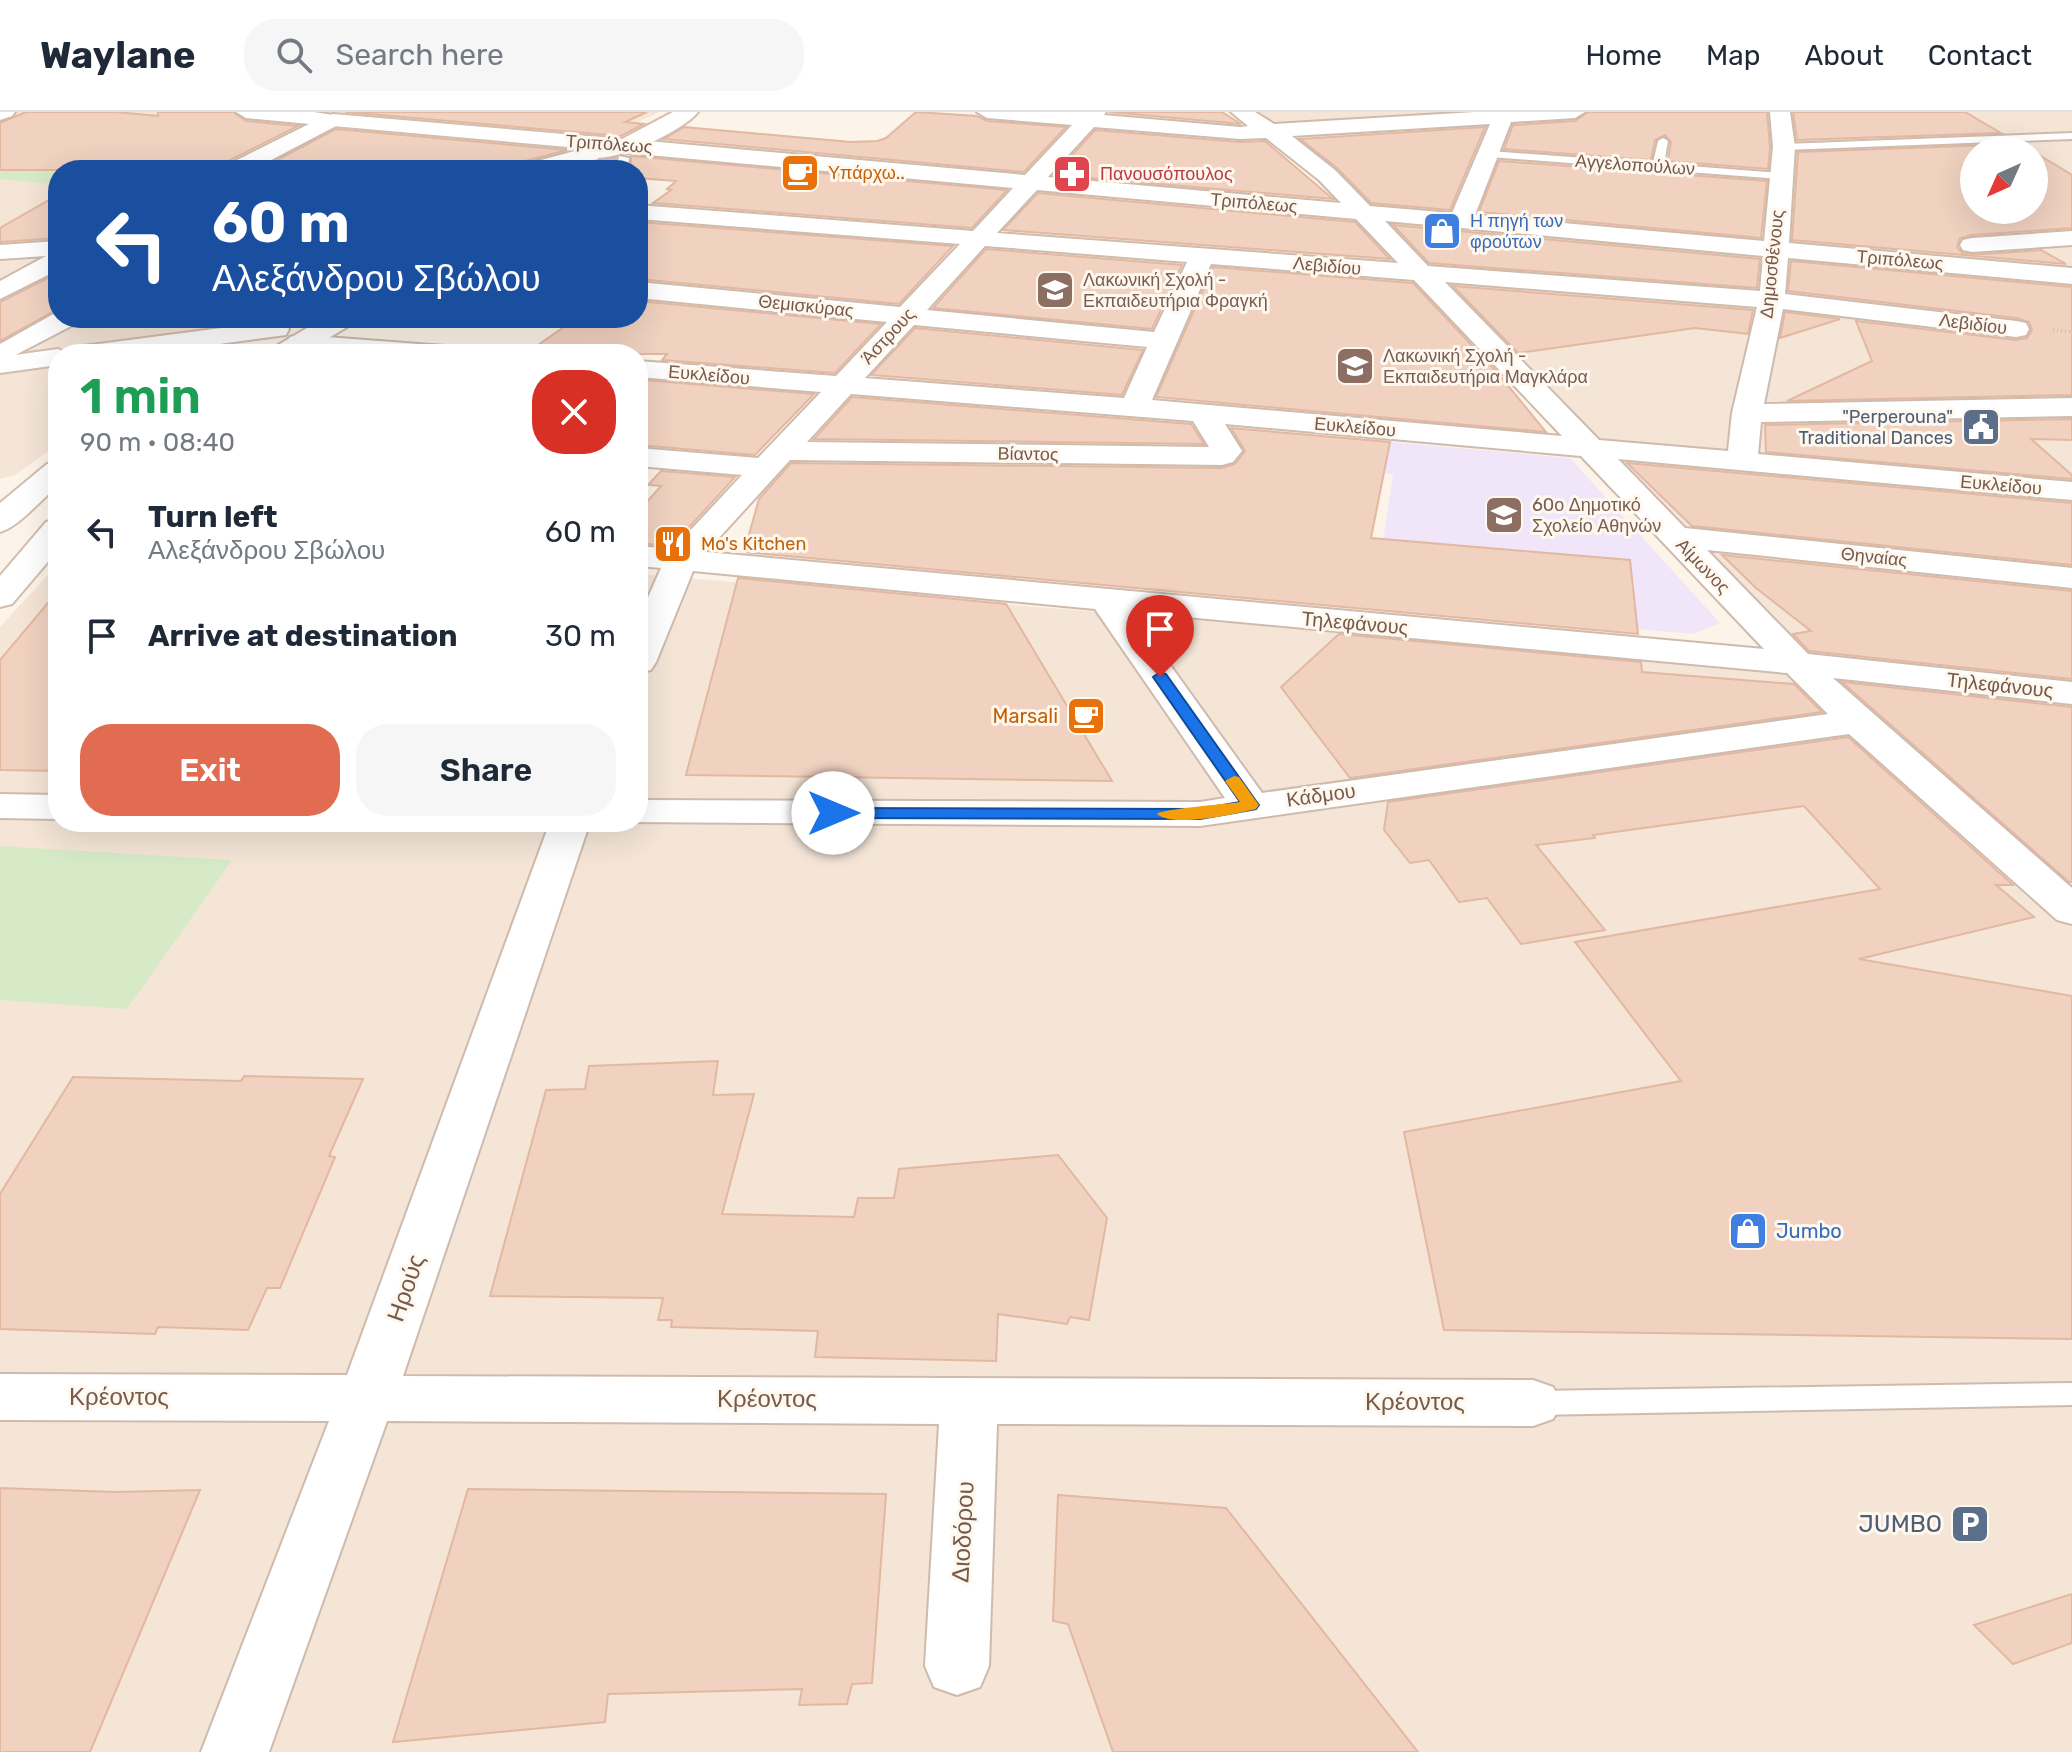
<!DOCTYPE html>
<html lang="en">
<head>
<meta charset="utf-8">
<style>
  :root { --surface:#fff; --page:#f6f6f7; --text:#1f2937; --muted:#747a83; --line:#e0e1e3; --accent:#e26c51 }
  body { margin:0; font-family:Rubik,sans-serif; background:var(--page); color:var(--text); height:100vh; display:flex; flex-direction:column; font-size:30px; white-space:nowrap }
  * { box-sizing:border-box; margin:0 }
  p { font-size:26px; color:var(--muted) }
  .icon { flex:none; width:44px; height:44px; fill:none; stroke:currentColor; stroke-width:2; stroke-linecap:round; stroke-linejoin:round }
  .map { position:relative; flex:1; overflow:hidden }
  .sheet { position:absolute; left:48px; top:232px; width:600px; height:488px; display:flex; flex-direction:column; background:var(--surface); border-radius:32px; box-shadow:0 8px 32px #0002 }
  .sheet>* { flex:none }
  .guide { position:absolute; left:48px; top:48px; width:600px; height:168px; border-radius:32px; box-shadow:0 8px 32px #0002; background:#1a4fa0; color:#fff; overflow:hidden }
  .needle { width:52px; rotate:225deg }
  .buttons { position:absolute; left:1960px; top:24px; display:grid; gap:16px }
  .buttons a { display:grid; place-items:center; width:88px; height:88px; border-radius:50%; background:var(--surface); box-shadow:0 8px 32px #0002; font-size:40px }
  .pin { position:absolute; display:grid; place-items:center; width:68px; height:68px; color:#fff; margin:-82px -34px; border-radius:50% 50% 50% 0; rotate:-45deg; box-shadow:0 0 8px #0007 }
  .pin .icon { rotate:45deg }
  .me { position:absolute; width:88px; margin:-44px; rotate:90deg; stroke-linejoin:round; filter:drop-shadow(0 0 6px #0008) }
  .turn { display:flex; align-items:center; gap:28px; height:168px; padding:0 32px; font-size:36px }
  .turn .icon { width:104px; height:104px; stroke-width:2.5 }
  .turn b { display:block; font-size:56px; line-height:68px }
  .round { display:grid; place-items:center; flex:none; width:84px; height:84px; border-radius:32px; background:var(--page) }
  .summary { display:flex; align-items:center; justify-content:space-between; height:136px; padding:0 32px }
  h1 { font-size:48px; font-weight:600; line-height:60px; color:#1e9e55 }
  .primary-button { display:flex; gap:16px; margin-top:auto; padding:16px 32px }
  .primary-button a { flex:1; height:92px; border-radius:32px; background:var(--accent); color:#fff; font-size:32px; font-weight:600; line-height:92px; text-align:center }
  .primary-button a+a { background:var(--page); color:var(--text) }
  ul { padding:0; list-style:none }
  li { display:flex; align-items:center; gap:24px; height:104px; padding:0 32px }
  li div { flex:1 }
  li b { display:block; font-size:30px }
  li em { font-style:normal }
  header { display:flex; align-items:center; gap:48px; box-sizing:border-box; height:112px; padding:0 40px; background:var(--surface); border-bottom:2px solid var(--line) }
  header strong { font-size:38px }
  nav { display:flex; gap:44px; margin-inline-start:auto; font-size:28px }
  .search { width:560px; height:72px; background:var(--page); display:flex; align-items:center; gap:20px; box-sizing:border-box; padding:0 28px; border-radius:32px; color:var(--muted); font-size:30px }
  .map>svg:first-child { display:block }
</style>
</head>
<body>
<header>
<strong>Waylane</strong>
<div class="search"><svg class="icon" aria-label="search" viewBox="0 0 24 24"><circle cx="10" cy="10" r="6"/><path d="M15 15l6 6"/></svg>Search here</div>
<nav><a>Home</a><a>Map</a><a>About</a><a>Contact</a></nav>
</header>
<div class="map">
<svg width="2072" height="1640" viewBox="0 0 2072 1640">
  <rect width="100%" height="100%" fill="#fcf4e8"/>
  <g fill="#f4e5d7" fill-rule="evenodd">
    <path d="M12 0H197L568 35 530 58H58V206H270L196 242H58V332L15 363 0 367V5Z"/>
    <path d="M272 0H659L601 28Z"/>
    <path d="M1248 0H2072V575L1801 547 1434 157 1365 92ZM1974 38H2034V98H1974Z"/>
    <path d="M58 452V710H638V462L1844 562 2072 588V1640H0V515Z"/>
  </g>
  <path fill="#f1e5f9" d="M1368 328 1570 346 1720 511 1694 522 1413 498 1374 489 1393 362 1364 360Z"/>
  <g fill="#d6eac7">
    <path d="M0 48 58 58V68L51 72 0 67Z"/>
    <path d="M1556 124 1745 141 1740 180 1611 168Z"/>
    <path d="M0 734 232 748 127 897 0 888Z"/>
  </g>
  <g fill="#f1d2c1" stroke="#e3b8a1" stroke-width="2">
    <path d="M26 0H116L158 4V0H233L246 9 298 14 226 50 221 58H0V11Z"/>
    <path d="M345 0H647L625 10 644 12 621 24Z"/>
    <path d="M916 0 977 4 987 9 1066 15 1024 60 664 27 684 15 851 30 877 29 886 26Z"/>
    <path d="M1109 0H1222L1241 12Z"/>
    <path d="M1588 0H1767L1770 35 1768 57 1668 49 1671 30 1665 23 1655 28 1651 48 1504 37 1513 13 1575 9Z"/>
    <path d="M1793 0H1965L2001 21 1797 28Z"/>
    <path d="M1485 15 1450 98 1371 91 1337 56 1300 27Z"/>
    <path d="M336 17 567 38 521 50 516 58H258Z"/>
    <path d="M1095 18 1240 30 1265 29 1333 87 1054 63Z"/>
    <path d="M2020 32 2030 38H1974V98H2034V40L2072 63V116L1972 123 1960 126 1957 135 1962 141 1972 143 2041 138 2066 152 1792 128 1798 40Z"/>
    <path d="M631 44 1007 78 972 116 653 91 671 78 667 77 676 69 638 66V58H631Z"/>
    <path d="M615 46 613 58H568L601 48Z"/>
    <path d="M1499 49 1767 69 1761 126 1479 100Z"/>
    <path d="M1038 81 1355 110 1390 147 1003 118Z"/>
    <path d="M58 83V126L0 130V116Z"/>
    <path d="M638 110 953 134 899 192 638 167Z"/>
    <path d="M1393 113 1760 147 1757 176 1429 151Z"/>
    <path d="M986 137 1182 153 1152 217 933 196Z"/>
    <path d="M1791 149 2072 175V283L1787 289 1872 249 1856 209 2016 228 2027 226 2032 218 2029 210 2016 206 1788 179Z"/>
    <path d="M1213 155 1413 171 1496 259 1546 320 1156 285Z"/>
    <path d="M58 161V197L0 229V190Z"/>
    <path d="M1453 174 1753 198 1748 222 1695 216 1518 241Z"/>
    <path d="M638 189 881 212 835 261 662 248 667 242H525L577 206H638Z"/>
    <path d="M1785 200 1840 207 1780 226Z"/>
    <path d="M915 216 1143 238 1122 283 871 263Z"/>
    <path d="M643 268 814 282 755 343 638 333V275Z"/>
    <path d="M852 285 1191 312 1204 332 814 327Z"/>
    <path d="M2072 307V328L2031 327 2072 363V367L1766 340 1765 313Z"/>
    <path d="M1231 316 1390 330 1371 426 1630 448 1638 522 744 440 759 387 791 351 1222 356 1235 352 1245 339Z"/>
    <path d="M1627 351 2072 391V453L1692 414Z"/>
    <path d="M661 359 735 365 672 434 638 431V400L661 374 648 373Z"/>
    <path d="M1722 443 2072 479V567L1809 539 1793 522 1811 519 1756 476Z"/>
    <path d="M738 466 1006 492 1112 669 686 663Z"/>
    <path d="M58 479V659L0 658V548Z"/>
    <path d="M1339 522 1641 550 1642 560 1794 572 1822 600 1350 666 1281 575Z"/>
    <path d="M1842 570 2072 595V770H2069Z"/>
    <path d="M1848 625 2013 773H1996L2034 805 1859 847 2072 884V1227L1444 1218 1404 1020 1681 969 1575 830 1880 777 1804 694 1593 723 1595 726 1536 733 1605 818 1521 832 1487 786 1459 790 1429 748 1410 751 1384 718 1388 690Z"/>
    <path d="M718 949 713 983 754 982 722 1102 854 1105 858 1086H894L899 1057 1058 1043 1107 1106 1089 1208 1070 1205 1067 1212 998 1202 996 1249 815 1245 818 1219 671 1215 672 1208H658L663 1186 490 1184 546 978 585 977 589 954Z"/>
    <path d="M244 964 363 967 329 1044 335 1045 280 1176H267L248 1218 158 1215 155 1222 0 1217V1082L73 965 241 969Z"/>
    <path d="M0 1376 115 1380 200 1378 90 1640H0Z"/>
    <path d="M468 1377 886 1382 872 1571 852 1572 847 1592 799 1593 802 1577 608 1582 605 1610 393 1630Z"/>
    <path d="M1058 1383 1226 1396 1418 1640H1113L1068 1512 1053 1509Z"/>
    <path d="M2072 1482V1531L2013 1552 1974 1513Z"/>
  </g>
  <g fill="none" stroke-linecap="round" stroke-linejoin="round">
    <g stroke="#cebbae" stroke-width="4">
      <g id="lane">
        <path d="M2072 21V27L1784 38 1779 35 1784 32Z"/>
        <path d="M1663 26 1668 29 1664 52 1780 61 1786 64 1780 67 1490 45 1485 42 1490 39 1653 51 1658 29Z"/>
        <path d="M619 44 629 46 628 58H616Z"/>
        <path d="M2072 1271V1293L1535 1303 1525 1299 1521 1291 1525 1283 1535 1279Z"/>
      </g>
    </g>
    <g stroke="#cebbae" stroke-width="4">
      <g id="street">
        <path d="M0 0H15L12 4 0 8Z"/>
        <path d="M236 0H314L340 4 343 8 340 12 252 58H224L227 53 309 12 246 6Z"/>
        <path d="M977 0H1106L1104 3 1240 15 1248 14 1231 0H1255L1274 12 1475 0H1585L1575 6 1511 10 1475 103 1764 129 1773 35 1770 0H1790L1795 35 1789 131 2072 156V172L1788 146 1785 182 2016 209 2026 211 2029 217 2026 223 2016 225 1783 197 1764 292 2072 286V304L1761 310 1758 342 2072 370V388L1618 347 1685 416 2072 456V476L1707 438 1808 542 2072 570V592L1833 566 2072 776V812L2057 808 1849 622 1200 714 629 710H638V688L1200 690 1225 686 1095 497 693 459 656 550 651 558 638 561V508L661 456 638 454V434L673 437 742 363 638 354V336L758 346 821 280 638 265V249L836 264 887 210 638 186V170L900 195 960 132 638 107V93L973 119 1013 76 626 41 615 34 626 27 1025 63 1072 13 987 6ZM1490 12 1452 101 1370 94 1335 58 1292 24ZM1094 15 1240 27 1266 26 1319 68 1341 91 1048 65ZM1037 78 1356 107 1398 151 997 121ZM1385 109 1763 144 1760 179 1428 154ZM985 134 1187 150 1154 220 927 198ZM1211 152 1414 168 1562 324 1152 288ZM1445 170 1757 195 1732 301 1728 339 1599 328ZM914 213 1147 235 1124 286 865 266ZM851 282 1193 309 1209 335 807 330ZM1225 312 1581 344 1764 537 706 440 790 348 1222 353 1233 350 1242 339ZM1132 500 1787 561 1828 602 1262 681Z"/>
        <path d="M590 35 598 37 601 42 598 47 556 58H519L522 53Z"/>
        <path d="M2072 119V133L1972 140 1963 138 1960 133 1963 128 1972 126Z"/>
        <path d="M58 129V158L0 187V169L46 144 0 147V133Z"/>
        <path d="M57 200 58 206H79L75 212 0 251V232Z"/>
        <path d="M300 223 445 234 455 236 459 242H337L290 237 286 231 290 225Z"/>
        <path d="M0 682 58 683V707L0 706Z"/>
        <path d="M550 710H590L403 1264 1533 1268 1553 1275 1562 1291 1553 1307 1533 1314 997 1312 989 1554 980 1575 957 1583 934 1575 925 1554 939 1312 387 1309 269 1640H201L329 1309 0 1308V1262L347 1263Z"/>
      </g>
    </g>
    <g stroke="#d3bdae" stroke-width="4">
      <g id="secondary">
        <path d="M673 0H698C683 19 616 51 591 45L590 37 333 14 323 8 333 2 622 27Z"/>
        <path d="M324 206H356L352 212 302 242H269L273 236Z"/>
        <path d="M276 209 286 211 289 217 286 223 146 242H58V253L0 261V245L58 237 69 242 73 236 83 234Z"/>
        <path d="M58 350V374C41 387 19 415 0 420V391L47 352Z"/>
        <path d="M58 407V438L12 492 0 495V464L46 410Z"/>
      </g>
    </g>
    <path stroke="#d6b5a3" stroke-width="3" stroke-dasharray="1 3" stroke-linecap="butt" d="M2053 218 2072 220"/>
    <use href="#lane" fill="#fff" fill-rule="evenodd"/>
    <use href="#street" fill="#fff" fill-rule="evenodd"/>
    <use href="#secondary" fill="#fff" fill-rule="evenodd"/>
  </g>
  <path fill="#1a73e8" stroke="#114b97" stroke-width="2" d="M1160 560 1166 562 1256 689 1259 693 1256 697 1200 707 833 706 825 701 833 696 1200 697 1240 690 1153 565Z"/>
  <path fill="#f59e0b" d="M1234 664 1239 665 1256 689 1259 693 1256 697C1235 702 1173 716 1157 702 1162 697 1226 692 1240 690L1225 669Z"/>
  <defs>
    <g id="cafe-square" transform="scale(2)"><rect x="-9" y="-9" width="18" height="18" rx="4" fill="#e8710a" stroke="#fff8ef"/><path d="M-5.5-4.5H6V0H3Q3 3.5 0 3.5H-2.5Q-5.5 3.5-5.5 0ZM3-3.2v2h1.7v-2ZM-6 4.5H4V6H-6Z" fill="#fff"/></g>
    <g id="pharmacy-square" transform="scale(2)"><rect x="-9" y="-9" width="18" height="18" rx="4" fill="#e0444e" stroke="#fff8ef"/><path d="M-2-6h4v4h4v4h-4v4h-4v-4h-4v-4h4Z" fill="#fff"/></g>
    <g id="shop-square" transform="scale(2)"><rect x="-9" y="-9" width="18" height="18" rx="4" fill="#3f7fe0" stroke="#fff8ef"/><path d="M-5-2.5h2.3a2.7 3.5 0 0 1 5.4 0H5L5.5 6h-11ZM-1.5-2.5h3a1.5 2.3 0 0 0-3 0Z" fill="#fff"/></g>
    <g id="school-square" transform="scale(2)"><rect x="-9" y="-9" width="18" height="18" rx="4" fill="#8d6e63" stroke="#fff8ef"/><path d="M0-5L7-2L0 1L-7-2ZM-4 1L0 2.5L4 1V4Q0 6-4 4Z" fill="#fff"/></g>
    <g id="civic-square" transform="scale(2)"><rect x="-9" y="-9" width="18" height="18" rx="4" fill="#5c6f8a" stroke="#fff8ef"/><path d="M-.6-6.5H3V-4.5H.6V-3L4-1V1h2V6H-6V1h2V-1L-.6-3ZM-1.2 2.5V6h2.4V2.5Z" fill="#fff"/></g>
    <g id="restaurant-square" transform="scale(2)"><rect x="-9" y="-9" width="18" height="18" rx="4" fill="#e8710a" stroke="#fff8ef"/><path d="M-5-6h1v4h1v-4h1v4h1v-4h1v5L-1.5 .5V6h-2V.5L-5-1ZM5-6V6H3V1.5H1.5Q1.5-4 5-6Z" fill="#fff"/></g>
    <g id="parking-square" transform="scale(2)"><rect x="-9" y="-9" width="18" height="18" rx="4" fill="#5c6f8a" stroke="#fff8ef"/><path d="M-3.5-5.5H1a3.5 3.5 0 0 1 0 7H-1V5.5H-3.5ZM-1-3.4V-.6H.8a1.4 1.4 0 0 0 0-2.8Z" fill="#fff"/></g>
  </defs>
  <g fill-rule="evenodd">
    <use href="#cafe-square" x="800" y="61"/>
    <use href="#pharmacy-square" x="1072" y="62"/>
    <use href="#shop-square" x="1442" y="119"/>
    <use href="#school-square" x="1055" y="178"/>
    <use href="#school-square" x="1355" y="254"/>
    <use href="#civic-square" x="1981" y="315"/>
    <use href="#school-square" x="1504" y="403"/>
    <use href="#restaurant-square" x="673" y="432"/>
    <use href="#cafe-square" x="1086" y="604"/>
    <use href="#shop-square" x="1748" y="1119"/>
    <use href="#parking-square" x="1970" y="1412"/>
  </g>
  <g text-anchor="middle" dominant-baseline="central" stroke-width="6" stroke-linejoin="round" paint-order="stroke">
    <g font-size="18" fill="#765a4c" stroke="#fff8ef">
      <text transform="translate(609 32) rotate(4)">Τριπόλεως</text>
      <text transform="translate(1635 53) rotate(4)">Αγγελοπούλων</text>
      <text transform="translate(1254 91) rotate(5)">Τριπόλεως</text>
      <text transform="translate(1900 148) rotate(5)">Τριπόλεως</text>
      <text transform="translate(1772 152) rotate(-84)">Δημοσθένους</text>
      <text transform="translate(1327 154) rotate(5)">Λεβιδίου</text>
      <text transform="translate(806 194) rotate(6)">Θεμισκύρας</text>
      <text transform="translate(1973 212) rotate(7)">Λεβιδίου</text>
      <text transform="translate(888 224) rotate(-47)">Άστρους</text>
      <text transform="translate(709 263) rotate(5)">Ευκλείδου</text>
      <text transform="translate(1355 315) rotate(5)">Ευκλείδου</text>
      <text transform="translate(1028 342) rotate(1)">Βίαντος</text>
      <text transform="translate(2001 373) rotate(5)">Ευκλείδου</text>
      <text transform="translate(1874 445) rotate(6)">Θηναίας</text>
      <text transform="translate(1703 454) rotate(46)">Αίμωνος</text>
    </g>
    <g font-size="18" fill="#c56008" stroke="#fff8ef" text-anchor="start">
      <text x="828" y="61">Υπάρχω..</text>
      <text x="701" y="432">Mo's Kitchen</text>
    </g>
    <g font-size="18" fill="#be3a42" stroke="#fff8ef" text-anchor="start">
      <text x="1100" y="62">Πανουσόπουλος</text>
    </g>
    <g font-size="18" fill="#366cbe" stroke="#fff8ef" text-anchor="start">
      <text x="1470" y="109">Η πηγή των<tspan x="1470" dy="21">φρούτων</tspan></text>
    </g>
    <g font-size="18" fill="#785e54" stroke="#fff8ef" text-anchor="start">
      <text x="1083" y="168">Λακωνική Σχολή -<tspan x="1083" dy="21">Εκπαιδευτήρια Φραγκή</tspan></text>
      <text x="1383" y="244">Λακωνική Σχολή -<tspan x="1383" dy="21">Εκπαιδευτήρια Μαγκλάρα</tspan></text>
      <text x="1532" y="393">60ο Δημοτικό<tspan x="1532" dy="21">Σχολείο Αθηνών</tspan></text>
    </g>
    <g font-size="18" fill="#4e5e75" stroke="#fff8ef" text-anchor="end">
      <text x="1953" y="305">"Perperouna"<tspan x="1953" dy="21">Traditional Dances</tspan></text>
    </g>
    <g font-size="20" fill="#765a4c" stroke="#fff8ef">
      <text transform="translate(1355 511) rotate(5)">Τηλεφάνους</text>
      <text transform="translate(2000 573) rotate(6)">Τηλεφάνους</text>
      <text transform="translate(1321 683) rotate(-8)">Κάδμου</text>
    </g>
    <g font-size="20" fill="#c56008" stroke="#fff8ef" text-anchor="end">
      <text x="1058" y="604">Marsali</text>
    </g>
    <g font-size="20" fill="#366cbe" stroke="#fff8ef" text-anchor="start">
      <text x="1776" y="1119">Jumbo</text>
    </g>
    <g font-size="24" fill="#765a4c" stroke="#fff8ef">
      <text transform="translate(406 1176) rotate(-71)">Ηρούς</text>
      <text x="119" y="1285">Κρέοντος</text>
      <text x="767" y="1287">Κρέοντος</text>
      <text x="1415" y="1290">Κρέοντος</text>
      <text transform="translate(963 1420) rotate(-87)">Διοδόρου</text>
    </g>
    <g font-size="24" fill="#4e5e75" stroke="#fff8ef" text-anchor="end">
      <text x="1942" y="1412">JUMBO</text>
    </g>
  </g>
</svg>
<div class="buttons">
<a><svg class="needle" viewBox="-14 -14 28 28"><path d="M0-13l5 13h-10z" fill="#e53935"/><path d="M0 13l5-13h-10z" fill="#747a83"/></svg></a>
</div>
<div class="pin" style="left:1160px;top:565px;background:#d93025"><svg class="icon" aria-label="arrive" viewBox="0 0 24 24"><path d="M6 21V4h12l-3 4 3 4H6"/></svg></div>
<svg class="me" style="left:833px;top:701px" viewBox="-20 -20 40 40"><circle r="19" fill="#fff"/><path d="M0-13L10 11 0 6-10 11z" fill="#1a73e8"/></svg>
<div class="guide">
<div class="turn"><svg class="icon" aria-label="left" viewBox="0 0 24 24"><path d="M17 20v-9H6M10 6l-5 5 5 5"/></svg><div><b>60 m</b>Αλεξάνδρου Σβώλου</div></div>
</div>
<section class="sheet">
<div class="summary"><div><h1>1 min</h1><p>90 m · 08:40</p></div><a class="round" style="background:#d93025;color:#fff"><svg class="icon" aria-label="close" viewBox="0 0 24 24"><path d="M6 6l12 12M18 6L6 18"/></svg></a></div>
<ul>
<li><svg class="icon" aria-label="left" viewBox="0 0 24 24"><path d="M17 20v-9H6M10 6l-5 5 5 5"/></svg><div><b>Turn left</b><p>Αλεξάνδρου Σβώλου</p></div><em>60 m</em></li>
<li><svg class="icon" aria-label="arrive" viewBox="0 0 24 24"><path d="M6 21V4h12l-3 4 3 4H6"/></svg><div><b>Arrive at destination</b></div><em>30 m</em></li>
</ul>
<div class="primary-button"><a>Exit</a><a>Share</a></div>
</section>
</div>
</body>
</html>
